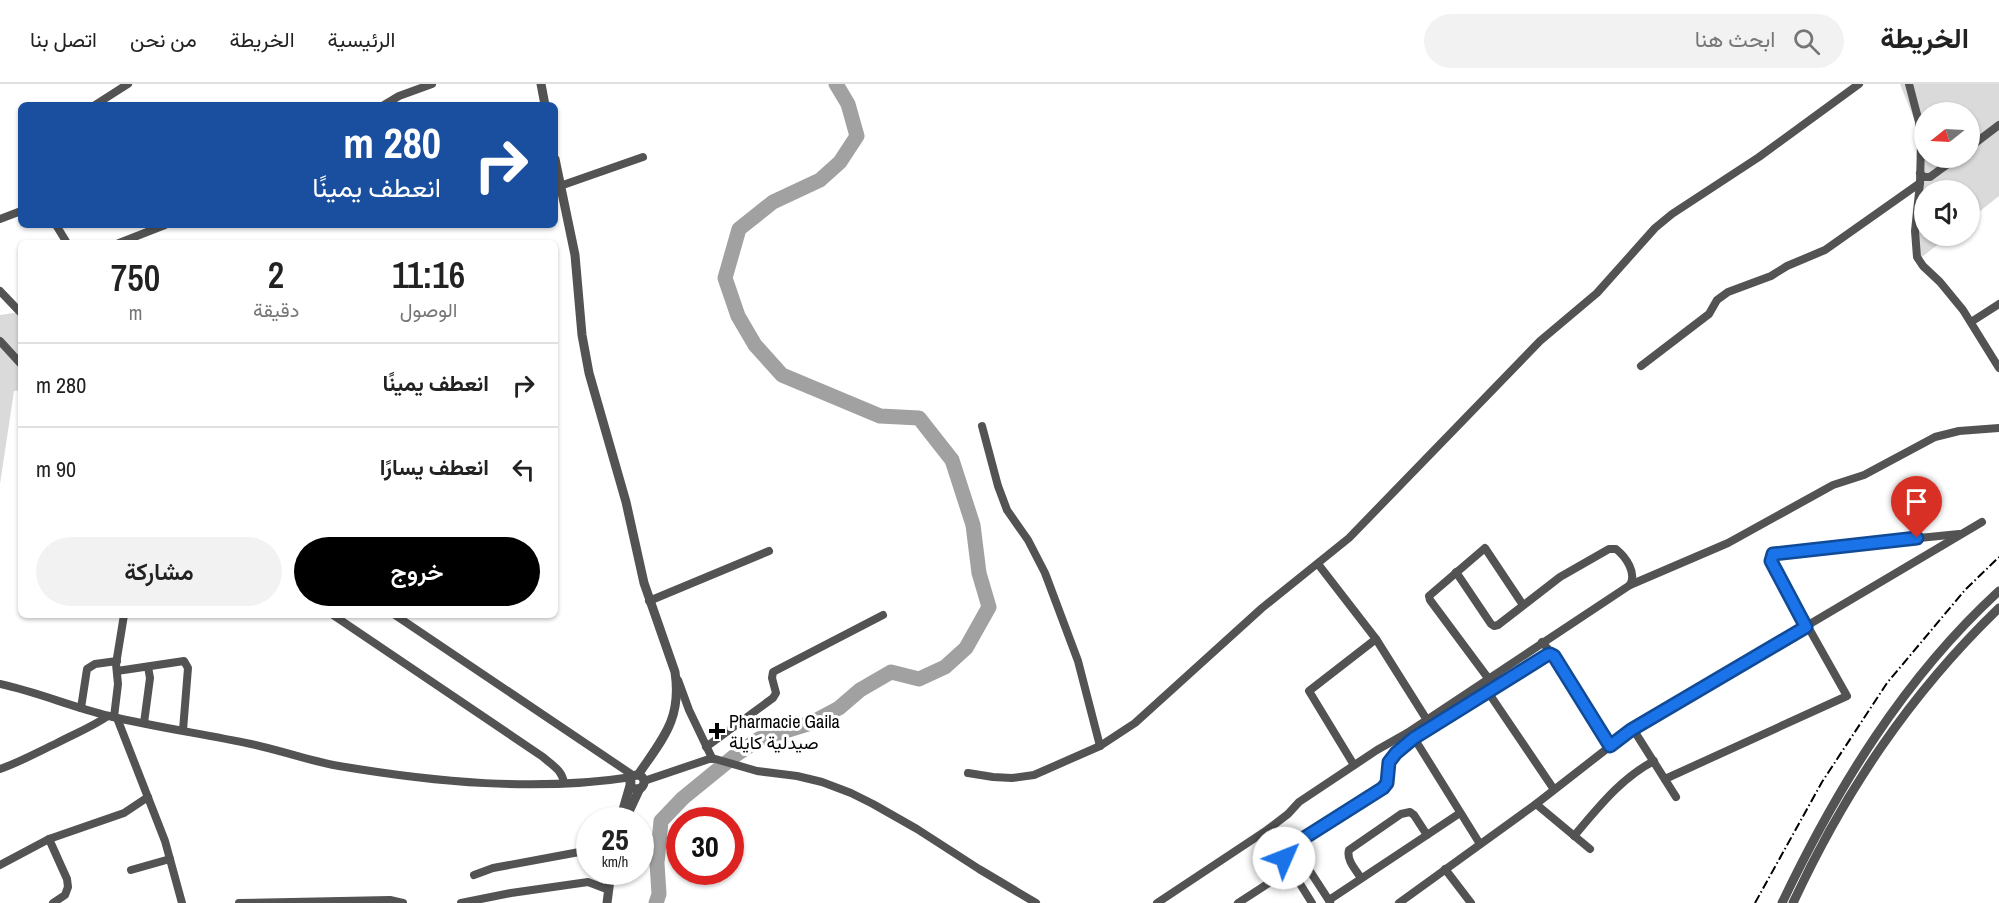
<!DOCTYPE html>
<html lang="ar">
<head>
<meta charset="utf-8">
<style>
  :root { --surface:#fff; --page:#f2f2f2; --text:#222; --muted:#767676; --line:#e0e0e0; --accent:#000 }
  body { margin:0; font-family:"Archivo Narrow",Vazirmatn,sans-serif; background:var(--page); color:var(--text); direction:rtl; height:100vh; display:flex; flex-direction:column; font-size:22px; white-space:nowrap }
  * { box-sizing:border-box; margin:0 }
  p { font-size:20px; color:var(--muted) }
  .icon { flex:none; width:33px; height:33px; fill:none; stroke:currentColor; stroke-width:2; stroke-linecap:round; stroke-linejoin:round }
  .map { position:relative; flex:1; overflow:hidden; direction:ltr }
  .side { position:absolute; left:18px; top:156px; width:540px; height:378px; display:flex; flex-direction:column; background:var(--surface); border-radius:9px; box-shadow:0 2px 4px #0004; direction:rtl }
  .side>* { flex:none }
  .hud { position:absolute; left:18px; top:18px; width:540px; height:126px; border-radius:9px; box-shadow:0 2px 4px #0004; direction:rtl; background:#1a4fa0; color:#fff; overflow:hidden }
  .needle { width:39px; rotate:252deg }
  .controls { position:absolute; left:1914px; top:18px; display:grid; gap:12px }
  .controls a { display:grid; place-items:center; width:66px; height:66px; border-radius:50%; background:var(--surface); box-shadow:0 2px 4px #0004; font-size:30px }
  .speed { position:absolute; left:576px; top:723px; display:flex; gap:12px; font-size:30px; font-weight:700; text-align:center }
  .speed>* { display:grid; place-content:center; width:78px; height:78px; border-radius:50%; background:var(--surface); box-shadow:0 2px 4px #0004; line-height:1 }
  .speed small { font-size:15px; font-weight:400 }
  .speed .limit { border:9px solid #d22; background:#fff; color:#111 }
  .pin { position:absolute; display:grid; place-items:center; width:51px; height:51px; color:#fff; margin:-62px -26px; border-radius:50% 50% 50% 0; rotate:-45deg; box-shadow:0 0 6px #0007 }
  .pin .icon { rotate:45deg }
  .me { position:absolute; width:66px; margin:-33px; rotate:46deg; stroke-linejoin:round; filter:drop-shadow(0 0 4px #0008) }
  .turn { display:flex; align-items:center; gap:21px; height:126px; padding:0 18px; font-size:27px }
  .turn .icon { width:78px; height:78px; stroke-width:2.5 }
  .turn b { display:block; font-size:42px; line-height:51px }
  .eta { display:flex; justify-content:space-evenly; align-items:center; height:102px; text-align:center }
  .eta b { font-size:36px; font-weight:600; line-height:42px }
  .cta { display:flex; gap:12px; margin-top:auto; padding:12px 18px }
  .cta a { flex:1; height:69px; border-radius:36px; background:var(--accent); color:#fff; font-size:24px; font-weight:600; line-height:69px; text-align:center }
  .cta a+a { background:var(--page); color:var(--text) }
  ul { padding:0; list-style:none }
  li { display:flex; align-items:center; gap:18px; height:84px; padding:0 18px; border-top:2px solid var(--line) }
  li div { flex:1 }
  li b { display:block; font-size:22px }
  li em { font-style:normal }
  header { display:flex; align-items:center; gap:36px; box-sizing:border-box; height:84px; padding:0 30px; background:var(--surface); border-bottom:2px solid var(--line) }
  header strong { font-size:28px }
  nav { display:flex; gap:33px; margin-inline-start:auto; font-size:21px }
  .search { width:420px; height:54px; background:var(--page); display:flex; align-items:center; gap:15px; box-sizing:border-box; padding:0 21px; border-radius:33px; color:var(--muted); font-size:22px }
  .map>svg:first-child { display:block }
</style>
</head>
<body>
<header>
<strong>الخريطة</strong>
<div class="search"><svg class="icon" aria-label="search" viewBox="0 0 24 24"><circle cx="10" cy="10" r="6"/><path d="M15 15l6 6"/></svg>ابحث هنا</div>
<nav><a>الرئيسية</a><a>الخريطة</a><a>من نحن</a><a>اتصل بنا</a></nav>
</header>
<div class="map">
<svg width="1999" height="819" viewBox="0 0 1999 819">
  <rect width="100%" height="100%" fill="#fff"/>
  <g fill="#dadada" fill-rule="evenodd">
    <path d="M1900 0H1999V112L1970 135V106H1924V152H1949L1918 176 1917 42ZM1924 28H1970V74H1924Z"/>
    <path d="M21 228V306L14 307 0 400V231Z"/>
  </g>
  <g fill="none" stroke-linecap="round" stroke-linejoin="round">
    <path stroke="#a1a1a1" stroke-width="15" d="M656 819 659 810 657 779 661 737 683 714 737 670 759 655 811 639 839 624 860 606 891 588 919 595 945 583 966 564 989 523 979 489 973 441 952 376 919 334 880 332 782 291 755 261 738 232 725 194 739 145 773 118 820 96 840 78 857 52 848 20 836 0"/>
    <g stroke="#535353" stroke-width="8">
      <path d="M1909 0 1919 38 1921 59 1920 99 1915 147 1917 173 1923 182 1940 198 1963 226 1999 284"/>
      <path d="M95 21 128 0"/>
      <path d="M384 21 399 12 432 0"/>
      <path d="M1970 63 1999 41"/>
      <path d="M1920 89 1924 93H1930L1956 74"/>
      <path d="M560 102 643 73"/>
      <path d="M0 135 21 127"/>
      <path d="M56 141 67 159"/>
      <path d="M119 159 165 141"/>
      <path d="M0 207 21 229"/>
      <path d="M1971 238 1999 220"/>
      <path d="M0 257 21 280"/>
      <path d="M1641 282 1709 230 1717 216 1728 208 1771 192 1787 182 1825 166 1920 99"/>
      <path d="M982 342 998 402 1007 426 1028 456 1045 489 1078 577 1100 662"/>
      <path d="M1318 480 1376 555"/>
      <path d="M1630 501 1728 459 1833 401 1864 391 1935 353 1959 347 1999 344"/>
      <path d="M649 517 769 467"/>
      <path d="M333 531 543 673C553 682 562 686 564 699"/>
      <path d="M395 531 634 692"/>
      <path d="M1542 558 1554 572 1610 662"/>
      <path d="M117 587 184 577 188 584 183 646"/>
      <path d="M1488 594 1430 516 1429 512 1485 464 1523 521"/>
      <path d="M678 596 689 626 712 674"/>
      <path d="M0 600C37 608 72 623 109 632 155 643 204 650 251 660 280 666 309 677 339 682 434 698 536 708 632 693"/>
      <path d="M1488 608 1553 704"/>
      <path d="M81 624 87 585 95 580 117 577"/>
      <path d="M114 633 118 600 116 580 124 531"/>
      <path d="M117 634 165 757 182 819"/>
      <path d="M144 639 150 594 148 583"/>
      <path d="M1633 645 1676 713"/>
      <path d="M1407 649 1630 501C1637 489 1626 473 1616 465H1609L1560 493 1498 541 1494 542 1491 540 1456 488"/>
      <path d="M706 663 773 614 776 609 772 594 773 588 883 531"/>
      <path d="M1354 681 1309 607 1376 555 1427 636"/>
      <path d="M0 685C20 678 38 668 57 659 76 649 90 644 108 632"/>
      <path d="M968 689 993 693 1012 694 1034 691 1100 662 1135 639 1262 524 1349 454 1540 257 1597 209 1655 144 1672 130 1759 73 1859 0"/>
      <path d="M1665 695 1847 612 1771 477 1773 470 1780 468 1959 450"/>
      <path d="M644 697 712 674 757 687 797 692 822 698 851 709 873 720 917 745 979 785 1036 819"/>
      <path d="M1536 720 1590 765"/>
      <path d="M1427 751 1460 729"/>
      <path d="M1574 752C1598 724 1621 694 1654 677"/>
      <path d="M49 755 67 795 68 803 65 811 53 819"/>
      <path d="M1293 761 1330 818"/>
      <path d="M0 781 49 755 124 729 148 713"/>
      <path d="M1445 785 1471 819"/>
      <path d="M131 786 170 775"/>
      <path d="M474 791 493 784 590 766"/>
      <path d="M1329 816 1427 751 1414 731 1410 728 1401 730 1349 766C1346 776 1356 786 1361 794"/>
      <path d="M239 819 390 816 403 819"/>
      <path d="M461 819 511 809 588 798 609 806"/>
      <path d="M1157 819 1267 746 1288 730 1299 718 1377 666 1407 649 1414 654 1480 760"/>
      <path d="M1238 819 1303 777"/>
      <path d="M1312 819 1284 774 1285 768 1383 704 1387 699 1389 678 1396 669 1414 654 1550 570"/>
      <path d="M1399 819 1536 720 1631 646 1982 438"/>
    </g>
    <g stroke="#535353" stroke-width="9">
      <path d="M541 0 545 21"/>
      <path d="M555 75 575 171 582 251 589 289 626 418 644 499 675 588C682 635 663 654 638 691"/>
      <circle cx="637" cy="698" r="7"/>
      <path d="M620 736 631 698"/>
      <path d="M625 736 640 704"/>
      <path d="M607 819 611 788"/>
      <path d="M1782 819C1837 704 1904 594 1999 507"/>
      <path d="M1793 819C1845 707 1910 610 1999 524"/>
    </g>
    <path stroke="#000" stroke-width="2" stroke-dasharray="9 3 1.5 3" stroke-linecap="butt" d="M1755 819 1822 698 1887 599 1965 506 1999 473"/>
  </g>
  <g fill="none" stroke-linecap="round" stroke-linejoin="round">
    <g stroke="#114b97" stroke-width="15">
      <path id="route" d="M1284 774 1285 768 1293 761 1383 704 1387 699 1389 678 1396 669 1414 654 1547 571 1550 570 1554 572 1610 662 1631 646 1806 543 1771 477 1773 470 1917 454"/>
    </g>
    <use href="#route" stroke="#1a73e8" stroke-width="10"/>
  </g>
  <path fill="#000" stroke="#fff" stroke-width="2" d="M714 638h6v6h6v6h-6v6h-6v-6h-6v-6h6z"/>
  <g text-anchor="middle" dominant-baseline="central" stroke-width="6" stroke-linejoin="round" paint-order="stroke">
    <g font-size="18" fill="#000" stroke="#fff" text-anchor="start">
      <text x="729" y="637">Pharmacie Gaila<tspan x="729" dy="21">صيدلية كايلة</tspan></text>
    </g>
  </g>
</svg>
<div class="controls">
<a><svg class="needle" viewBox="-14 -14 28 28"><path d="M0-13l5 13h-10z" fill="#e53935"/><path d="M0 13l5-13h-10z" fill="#767676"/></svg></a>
<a><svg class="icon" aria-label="sound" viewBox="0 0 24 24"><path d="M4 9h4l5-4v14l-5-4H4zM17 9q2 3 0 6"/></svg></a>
</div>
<div class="speed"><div>25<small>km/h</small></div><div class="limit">30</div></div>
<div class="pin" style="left:1917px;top:454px;background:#d93025"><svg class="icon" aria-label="arrive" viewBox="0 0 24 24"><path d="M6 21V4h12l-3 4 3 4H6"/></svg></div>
<svg class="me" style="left:1284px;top:774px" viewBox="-20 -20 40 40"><circle r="19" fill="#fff"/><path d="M0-13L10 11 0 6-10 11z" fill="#1a73e8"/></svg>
<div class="hud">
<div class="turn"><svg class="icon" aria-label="right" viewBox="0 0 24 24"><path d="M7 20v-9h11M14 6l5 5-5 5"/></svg><div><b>280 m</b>انعطف يمينًا</div></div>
</div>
<section class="side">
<div class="eta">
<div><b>11:16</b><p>الوصول</p></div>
<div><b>2</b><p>دقيقة</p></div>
<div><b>750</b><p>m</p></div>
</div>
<ul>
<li><svg class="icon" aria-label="right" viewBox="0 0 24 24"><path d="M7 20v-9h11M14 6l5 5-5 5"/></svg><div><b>انعطف يمينًا</b></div><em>280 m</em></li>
<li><svg class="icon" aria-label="left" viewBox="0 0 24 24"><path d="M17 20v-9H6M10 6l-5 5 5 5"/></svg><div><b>انعطف يسارًا</b></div><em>90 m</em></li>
</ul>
<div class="cta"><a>خروج</a><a>مشاركة</a></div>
</section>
</div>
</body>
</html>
